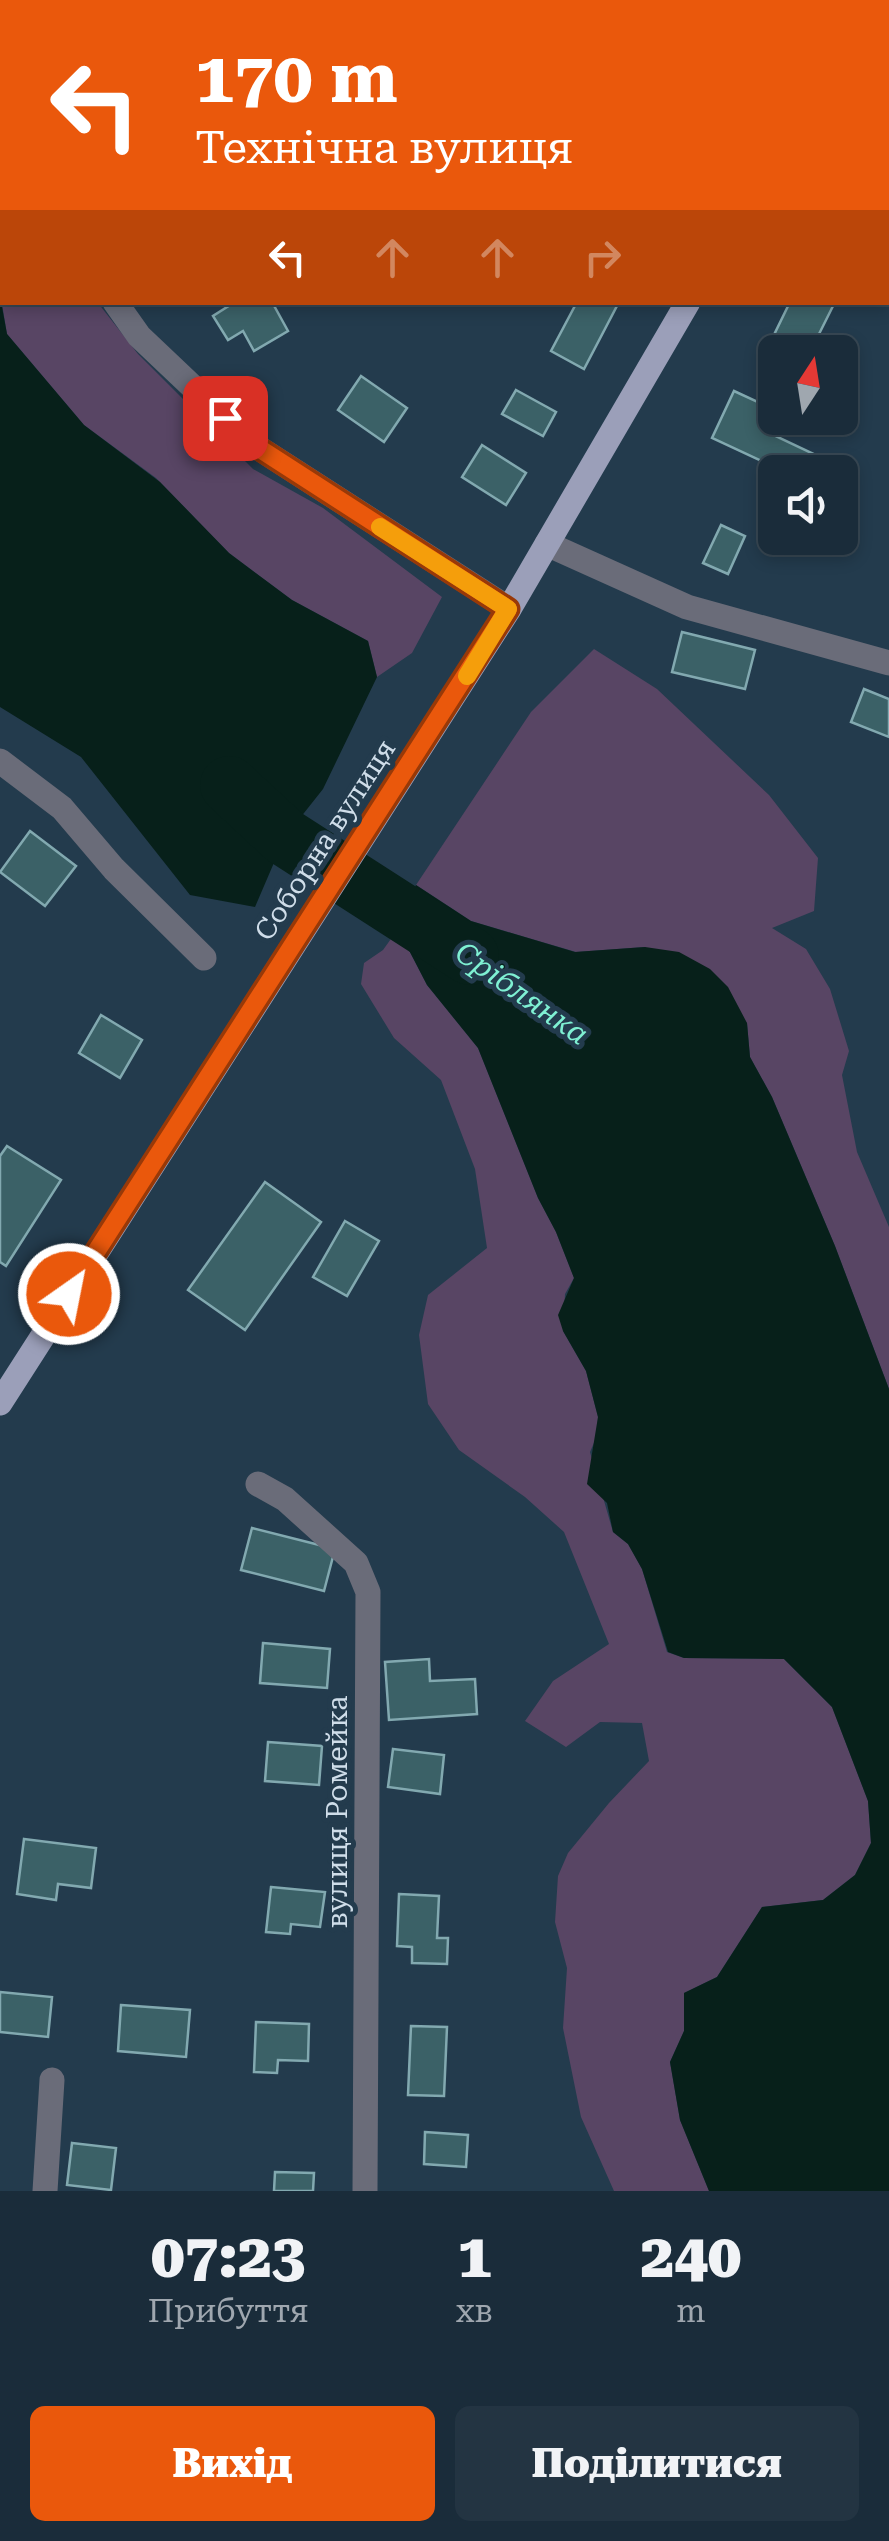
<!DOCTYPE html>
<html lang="uk">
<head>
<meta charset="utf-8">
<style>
  :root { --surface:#1a2c3a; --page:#233442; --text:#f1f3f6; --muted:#9fa7af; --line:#384854; --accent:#ea580c }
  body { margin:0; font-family:"Roboto Serif",serif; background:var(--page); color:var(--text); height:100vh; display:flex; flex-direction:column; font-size:38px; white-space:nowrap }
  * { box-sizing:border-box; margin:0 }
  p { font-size:32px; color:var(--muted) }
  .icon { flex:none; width:55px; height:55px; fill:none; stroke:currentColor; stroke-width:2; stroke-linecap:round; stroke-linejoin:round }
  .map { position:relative; height:2191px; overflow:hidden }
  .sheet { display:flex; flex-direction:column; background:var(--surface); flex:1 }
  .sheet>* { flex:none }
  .guide { position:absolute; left:0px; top:0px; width:890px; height:305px; box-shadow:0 5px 15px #0003,0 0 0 2px var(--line); background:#ea580c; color:#fff; overflow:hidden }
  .needle { width:65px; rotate:12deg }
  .tools { position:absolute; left:758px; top:335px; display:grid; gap:20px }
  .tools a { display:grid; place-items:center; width:100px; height:100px; border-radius:15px; background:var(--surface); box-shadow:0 5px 15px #0003,0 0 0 2px var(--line); font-size:50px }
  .pin { position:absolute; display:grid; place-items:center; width:85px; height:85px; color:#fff; margin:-42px; border-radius:20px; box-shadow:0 5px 15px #0006 }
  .me { position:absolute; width:110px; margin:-55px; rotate:33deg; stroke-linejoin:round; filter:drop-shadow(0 0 8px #0008) }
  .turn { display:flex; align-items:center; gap:35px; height:210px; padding:0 30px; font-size:45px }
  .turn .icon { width:130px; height:130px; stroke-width:2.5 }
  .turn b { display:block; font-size:70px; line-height:85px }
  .lanes { display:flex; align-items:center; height:95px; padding:0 30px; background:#0003; justify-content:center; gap:50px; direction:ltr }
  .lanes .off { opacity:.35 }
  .eta { display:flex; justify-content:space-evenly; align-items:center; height:170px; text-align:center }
  .eta b { font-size:60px; font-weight:800; line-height:70px }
  .primary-button { display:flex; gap:20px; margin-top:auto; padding:20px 30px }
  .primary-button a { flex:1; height:115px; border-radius:15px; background:var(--accent); color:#fff; font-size:40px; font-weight:800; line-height:115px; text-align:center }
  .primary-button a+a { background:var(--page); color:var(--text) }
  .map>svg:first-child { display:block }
</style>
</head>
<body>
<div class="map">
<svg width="889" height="2191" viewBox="0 0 889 2191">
  <rect width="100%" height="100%" fill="#233b4d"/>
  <g fill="#584564">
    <path d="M0 97 2 302 98 303 138 354 253 469 323 508 442 597 412 653 377 677 368 641 292 600 229 553 156 478 84 425 7 334 0 292Z"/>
    <path d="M594 649 657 689 769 795 818 858 814 911 772 928 806 949 830 989 849 1051 842 1075 857 1152 889 1227V1389L835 1246 772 1097 750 1057 747 1023 645 947 576 952 471 921 416 885 531 712Z"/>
    <path d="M398 929 427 985 478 1048 538 1198 556 1232 574 1278 565 1294 563 1331 586 1371 598 1417 597 1436 590 1452 613 1532 628 1544 642 1569 667 1652 684 1658 784 1659 832 1707 868 1801 871 1843 855 1875 823 1900 762 1907 717 1977 684 1993V2031L670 2062 680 2120 709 2191H614L581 2117 563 2028 567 1968 555 1922 558 1876 568 1853 609 1803 649 1761 642 1723 600 1722 566 1747 525 1721 553 1681 609 1644 564 1532 525 1497 459 1450 428 1404 419 1335 428 1295 487 1248 475 1169 441 1080 394 1038 361 984 364 963 383 950Z"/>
  </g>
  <g fill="#07201a">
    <path d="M0 296 7 334 84 425 160 482 229 553 292 600 368 641 377 677 323 789 285 837 255 907 190 895 81 757 0 707Z"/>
    <path d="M416 885 471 921 575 952 645 947 679 952 710 969 728 987 747 1023 750 1057 772 1097 835 1246 889 1389V2191H709L680 2120 670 2062 684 2031V1993L717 1977 762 1907 823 1900 855 1875 871 1843 868 1801 832 1707 784 1659 684 1658 668 1652 642 1569 628 1544 613 1532 607 1503 587 1484 598 1417 586 1371 563 1331 558 1315 574 1278 556 1232 538 1198 478 1048 427 985 398 929Z"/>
  </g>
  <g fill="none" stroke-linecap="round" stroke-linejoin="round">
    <path stroke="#07201a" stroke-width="58" d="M229 785 285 837 470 956"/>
  </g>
  <g fill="#3b6167" stroke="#82a9b0" stroke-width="2.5">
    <path d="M235 302H272L288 331 254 351 243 331 228 340 213 316Z"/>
    <path d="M577 302H619L584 369 551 351Z"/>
    <path d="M790 302H835L810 352H800L772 339Z"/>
    <path d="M361 376 407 408 384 442 338 410Z"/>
    <path d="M516 390 556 412 543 436 502 414Z"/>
    <path d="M734 391 775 410 776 418 769 433 818 456 809 472H785L712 438Z"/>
    <path d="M482 445 526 473 506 505 462 477Z"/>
    <path d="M721 525 745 536 728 574 703 563Z"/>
    <path d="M682 632 755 650 745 689 672 672Z"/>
    <path d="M864 689 889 699V737L851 722Z"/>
    <path d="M30 831 76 866 45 906 0 872Z"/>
    <path d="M101 1015 142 1040 120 1078 79 1053Z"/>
    <path d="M7 1146 61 1180 6 1266 0 1262V1156Z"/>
    <path d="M265 1182 321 1222 245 1330 188 1290Z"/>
    <path d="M345 1221 379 1241 347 1296 313 1277Z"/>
    <path d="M252 1528 335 1549 324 1591 241 1570Z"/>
    <path d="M263 1643 330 1649 327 1688 260 1683Z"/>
    <path d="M429 1659 430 1681 475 1679 477 1714 389 1720 385 1662Z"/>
    <path d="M268 1742 322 1746 319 1785 265 1781Z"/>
    <path d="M393 1749 444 1755 440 1794 388 1787Z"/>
    <path d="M24 1839 96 1848 91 1888 58 1884 56 1900 17 1894Z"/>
    <path d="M271 1887 325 1892 320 1927 291 1924 290 1934 266 1932Z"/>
    <path d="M399 1894 439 1896 437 1938H448L447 1964 412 1963V1947L397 1946Z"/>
    <path d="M0 1992 52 1997 48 2037 0 2032Z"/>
    <path d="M121 2005 190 2010 186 2057 118 2051Z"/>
    <path d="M256 2022 309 2024 308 2061 278 2060 277 2073 254 2072Z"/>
    <path d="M411 2026 447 2027 444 2096 408 2095Z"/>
    <path d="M425 2132 468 2135 466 2167 424 2164Z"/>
    <path d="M72 2143 116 2148 111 2190 67 2185Z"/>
    <path d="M275 2172 314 2173 313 2191H274Z"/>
  </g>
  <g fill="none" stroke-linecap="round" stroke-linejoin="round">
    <g stroke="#6a6c79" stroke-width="25">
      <path d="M308 2 309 0"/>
      <path d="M0 69 2 80"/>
      <path d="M115 302 139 336 254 445 509 609"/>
      <path d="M547 544 687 607 889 663"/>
      <path d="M0 761 62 808 114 869 204 958"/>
      <path d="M258 1484 285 1499 356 1563 368 1592 365 2191"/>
      <path d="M45 2191 52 2080"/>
    </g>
    <g stroke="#9b9fb9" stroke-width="25">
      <path d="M864 2 865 0"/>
      <path d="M0 1403 509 609 688 302"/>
    </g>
  </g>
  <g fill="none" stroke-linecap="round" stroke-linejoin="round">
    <g stroke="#983908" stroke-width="25">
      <path id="route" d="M69 1294 508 609 254 445 225 418"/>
    </g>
    <use href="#route" stroke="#ea580c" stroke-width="18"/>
    <path stroke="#f59e0b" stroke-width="18" d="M380 527 508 609 467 676"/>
  </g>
  <g text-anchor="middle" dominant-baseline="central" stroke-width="10" stroke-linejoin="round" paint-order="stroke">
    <g font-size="28" fill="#cfdde9" stroke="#233b4d">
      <text transform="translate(325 840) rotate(-57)">Соборна вулиця</text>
      <text transform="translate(337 1812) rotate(-90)">вулиця Ромейка</text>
    </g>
    <g font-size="30" font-style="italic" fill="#7ff0d3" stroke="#233b4d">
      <text transform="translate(522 993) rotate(35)">Сріблянка</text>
    </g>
  </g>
</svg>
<div class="tools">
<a><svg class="needle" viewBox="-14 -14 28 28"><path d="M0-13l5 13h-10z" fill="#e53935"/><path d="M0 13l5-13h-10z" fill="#9fa7af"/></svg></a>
<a><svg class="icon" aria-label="sound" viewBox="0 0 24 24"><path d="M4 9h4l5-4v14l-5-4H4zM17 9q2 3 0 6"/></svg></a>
</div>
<div class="pin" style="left:225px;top:418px;background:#d93025"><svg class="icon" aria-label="arrive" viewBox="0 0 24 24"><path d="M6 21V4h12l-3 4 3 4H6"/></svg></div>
<svg class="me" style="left:69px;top:1294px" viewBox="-20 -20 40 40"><circle r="17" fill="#ea580c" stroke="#fff" stroke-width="3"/><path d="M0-11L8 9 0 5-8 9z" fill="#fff"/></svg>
<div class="guide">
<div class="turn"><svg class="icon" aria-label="left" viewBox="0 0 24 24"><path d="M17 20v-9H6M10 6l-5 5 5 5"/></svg><div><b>170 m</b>Технічна вулиця</div></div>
<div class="lanes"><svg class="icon" aria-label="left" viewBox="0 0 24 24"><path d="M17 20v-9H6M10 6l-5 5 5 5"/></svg><svg class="icon off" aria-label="ahead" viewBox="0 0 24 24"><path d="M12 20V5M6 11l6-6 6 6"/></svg><svg class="icon off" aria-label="ahead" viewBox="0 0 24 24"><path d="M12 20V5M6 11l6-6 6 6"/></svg><svg class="icon off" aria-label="right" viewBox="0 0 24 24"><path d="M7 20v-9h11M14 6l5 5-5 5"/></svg></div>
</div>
</div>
<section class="sheet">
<div class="eta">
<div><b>07:23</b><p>Прибуття</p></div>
<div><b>1</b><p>хв</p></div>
<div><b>240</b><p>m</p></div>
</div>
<div class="primary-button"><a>Вихід</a><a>Поділитися</a></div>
</section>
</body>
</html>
